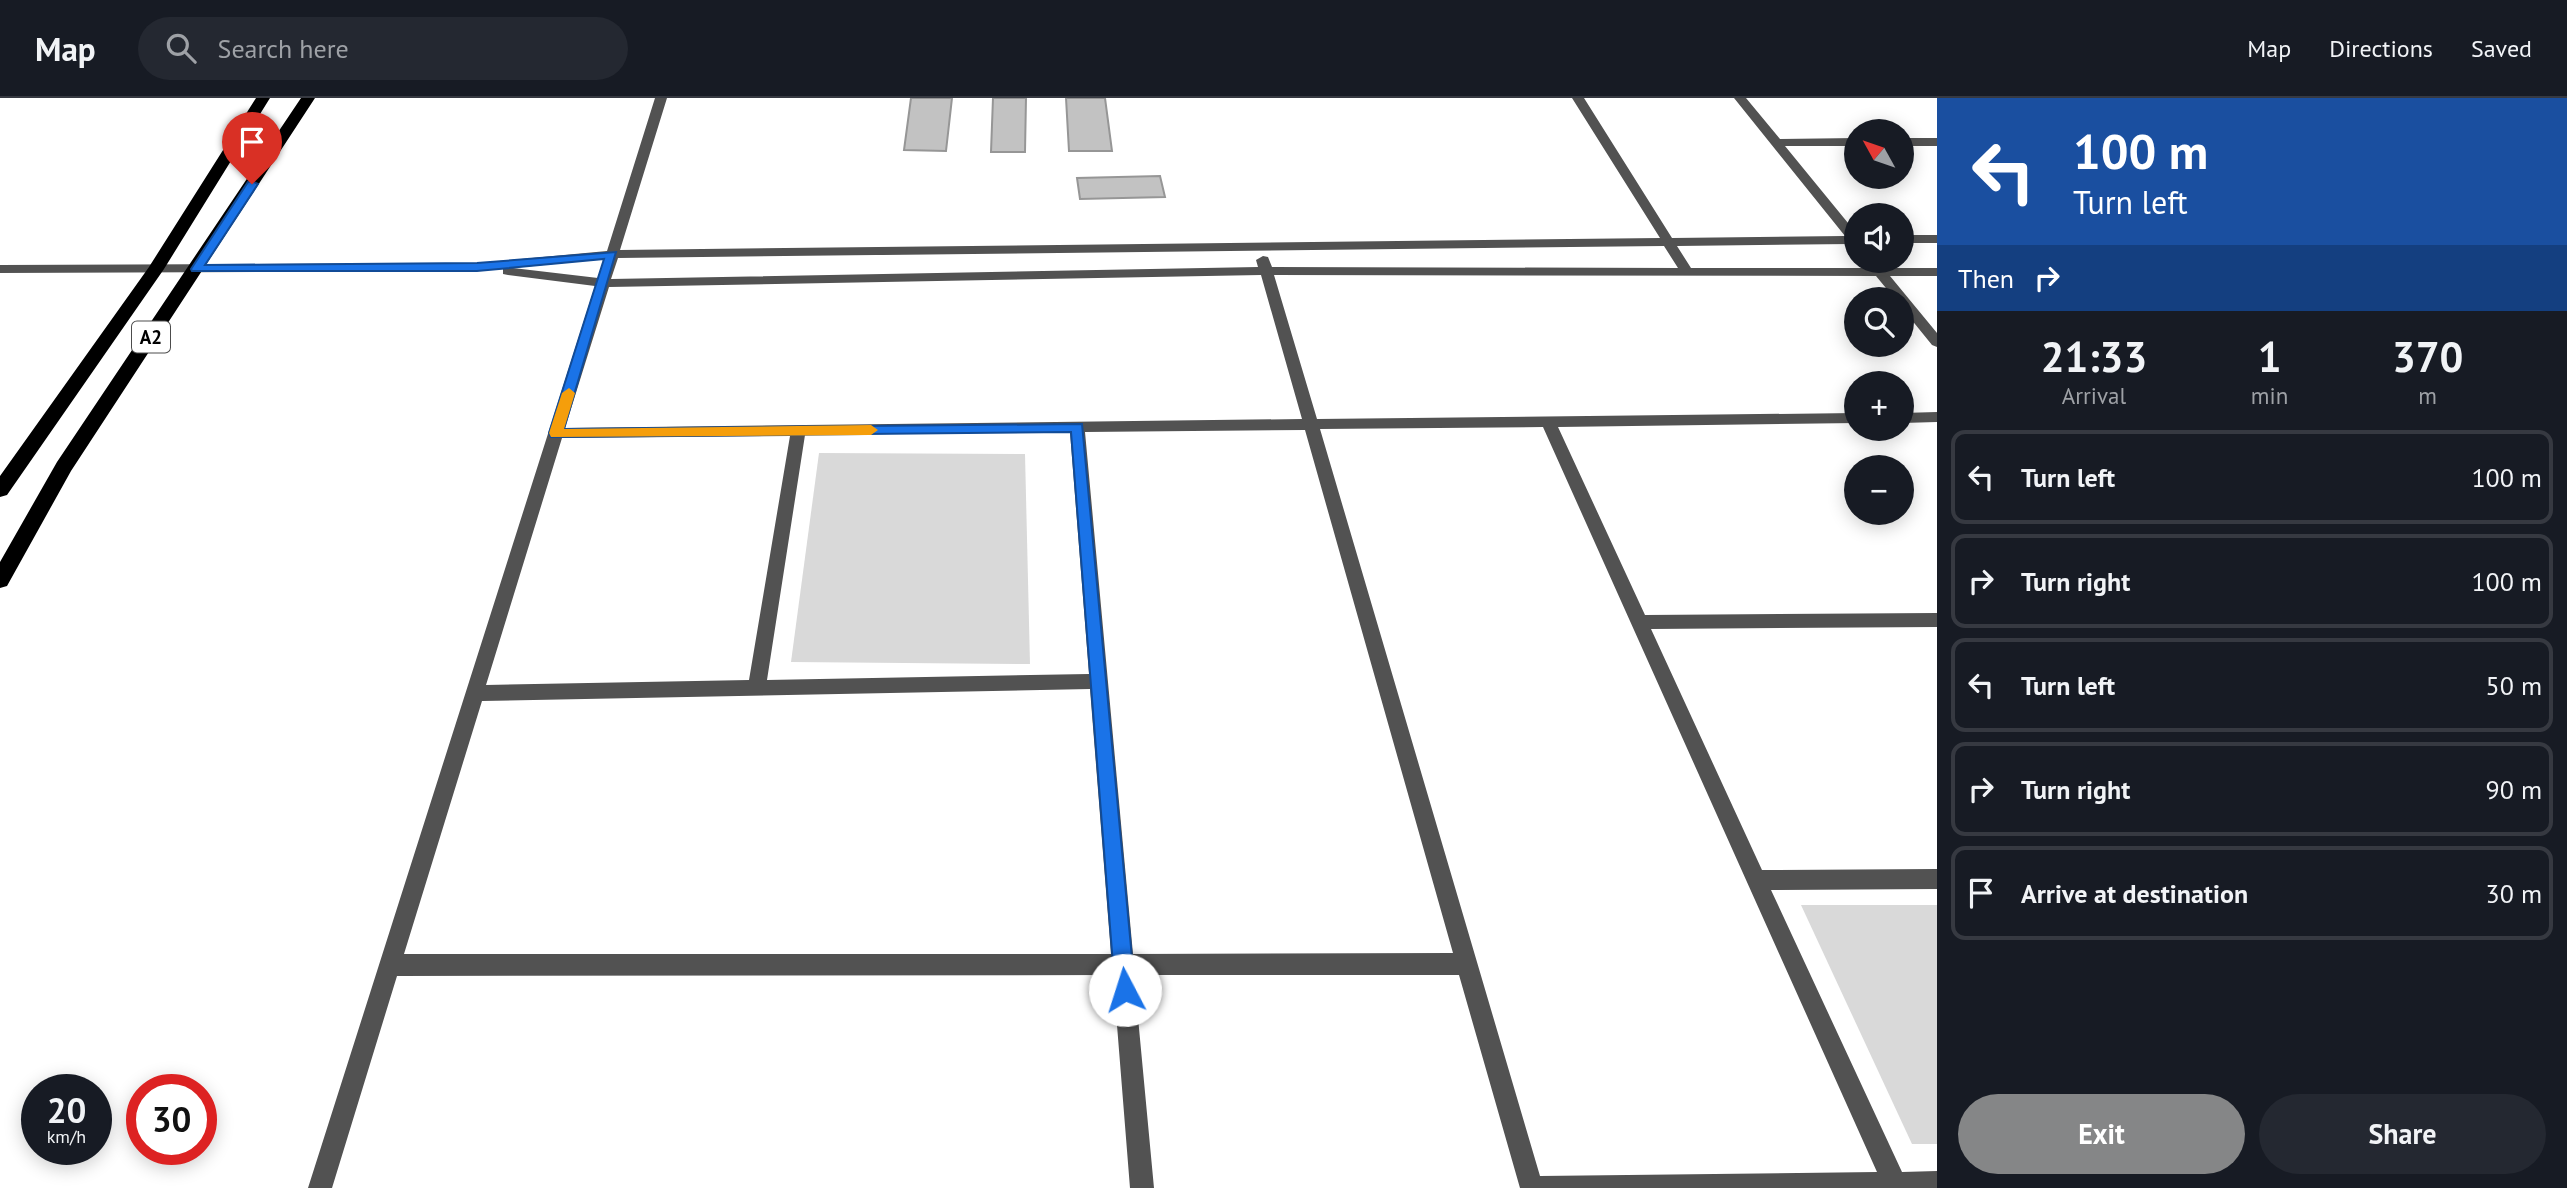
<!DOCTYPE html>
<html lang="en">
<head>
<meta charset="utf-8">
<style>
  :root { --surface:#171b24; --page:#242831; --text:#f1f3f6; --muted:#9ea1a6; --line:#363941; --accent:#858687 }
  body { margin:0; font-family:"PT Sans",sans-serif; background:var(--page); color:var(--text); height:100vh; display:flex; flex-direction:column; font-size:26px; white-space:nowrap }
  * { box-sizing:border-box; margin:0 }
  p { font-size:23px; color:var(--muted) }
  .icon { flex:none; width:38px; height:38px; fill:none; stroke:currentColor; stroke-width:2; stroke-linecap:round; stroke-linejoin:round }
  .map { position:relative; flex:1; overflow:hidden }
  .details { display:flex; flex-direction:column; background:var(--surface); width:630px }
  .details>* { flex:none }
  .guide { background:#1a4fa0; color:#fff; overflow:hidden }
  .needle { width:46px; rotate:310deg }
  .fabs { position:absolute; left:1844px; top:21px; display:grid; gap:14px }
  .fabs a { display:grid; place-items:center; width:70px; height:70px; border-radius:50%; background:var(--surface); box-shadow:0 4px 18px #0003; font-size:35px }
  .speed { position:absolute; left:21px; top:976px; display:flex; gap:14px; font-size:35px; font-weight:700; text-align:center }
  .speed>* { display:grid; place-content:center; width:91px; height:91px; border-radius:50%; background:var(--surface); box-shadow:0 4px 18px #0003; line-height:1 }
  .speed small { font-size:18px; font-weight:400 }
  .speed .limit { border:10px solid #d22; background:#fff; color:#111 }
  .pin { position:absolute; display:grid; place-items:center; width:60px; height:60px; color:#fff; margin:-72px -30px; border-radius:50% 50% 50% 0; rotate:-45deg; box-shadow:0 0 7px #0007 }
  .pin .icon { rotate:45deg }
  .me { position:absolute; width:77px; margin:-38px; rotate:355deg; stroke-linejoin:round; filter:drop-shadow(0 0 5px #0008) }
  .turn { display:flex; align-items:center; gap:24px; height:147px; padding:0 21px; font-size:32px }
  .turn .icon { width:91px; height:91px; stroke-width:2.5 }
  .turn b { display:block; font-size:49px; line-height:60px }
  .then { display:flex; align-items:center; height:66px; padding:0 21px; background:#0003; gap:14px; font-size:26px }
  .eta { display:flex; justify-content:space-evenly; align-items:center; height:119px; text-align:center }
  .eta b { font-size:42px; font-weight:700; line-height:49px }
  .button { display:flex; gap:14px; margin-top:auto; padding:14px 21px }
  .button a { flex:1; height:80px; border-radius:42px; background:var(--accent); color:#fff; font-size:28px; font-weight:700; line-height:80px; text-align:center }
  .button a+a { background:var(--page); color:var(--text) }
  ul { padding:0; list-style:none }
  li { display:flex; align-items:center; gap:21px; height:94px; margin:0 14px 10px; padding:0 7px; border:4px solid var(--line); border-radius:14px }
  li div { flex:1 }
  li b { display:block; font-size:26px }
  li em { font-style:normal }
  header { display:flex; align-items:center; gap:42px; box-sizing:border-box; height:98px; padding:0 35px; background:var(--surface); border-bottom:2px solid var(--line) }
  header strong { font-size:33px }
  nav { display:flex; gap:38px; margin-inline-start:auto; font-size:24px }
  .search { width:490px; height:63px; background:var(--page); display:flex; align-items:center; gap:18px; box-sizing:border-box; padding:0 24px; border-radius:38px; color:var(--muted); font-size:26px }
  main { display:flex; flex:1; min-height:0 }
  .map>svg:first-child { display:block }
</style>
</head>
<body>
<header>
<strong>Map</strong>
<div class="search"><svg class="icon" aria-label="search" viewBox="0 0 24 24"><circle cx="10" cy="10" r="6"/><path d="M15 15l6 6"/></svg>Search here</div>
<nav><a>Map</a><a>Directions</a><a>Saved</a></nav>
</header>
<main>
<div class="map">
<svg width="1937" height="1090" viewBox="0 0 1937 1090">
  <rect width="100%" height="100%" fill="#fff"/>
  <g fill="#d9d9d9">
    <path d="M819 355 1025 356 1030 566 791 564Z"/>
    <path d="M1801 807H1937V1046H1912Z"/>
  </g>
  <g fill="#c2c2c2" stroke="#969696" stroke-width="2">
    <path d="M911 0H952L946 53 904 52Z"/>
    <path d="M993 0H1026L1025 54H991Z"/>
    <path d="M1066 0H1105L1112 53H1069Z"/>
    <path d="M1160 78 1165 99 1080 101 1077 80Z"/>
  </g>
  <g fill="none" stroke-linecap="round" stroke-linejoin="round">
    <g fill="#525252" fill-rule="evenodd">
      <path d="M655 0H667L620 152 1660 140 1572 0H1584L1672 140 1845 138 1734 0H1746L1780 41 1857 40V48H1785L1857 136V149L1851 146 1677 148 1691 170H1870V165L1875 164 1884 170H1937V178H1890L1937 235V249L1932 247 1902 210V201H1895L1876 178 1274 177 1317 321 1857 315V325L1558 329 1645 517 1937 515V529L1651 531 1762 772 1937 771V791L1771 792 1902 1074 1937 1073V1090H1520L1459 877H1134L1154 1090H1130L1113 877 397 878 332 1090H308L595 188 508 177 503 176V171L477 173 0 175V167L477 165 607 153ZM1664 148 1678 170 1272 169 1268 159 1263 158 1256 162 1258 169 611 181 618 160ZM604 161 598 180 513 170ZM1261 177 1302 321 565 330 609 189ZM1543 329 1877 1074 1540 1078 1320 331ZM1305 332 1453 855 1133 856 1085 334ZM1070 334 1089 576 767 582 805 337ZM790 338 749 582 486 587 562 340ZM1090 591 1111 856H404L482 603Z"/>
      <rect x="1902" y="40" width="35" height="8"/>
      <rect x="1902" y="137" width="35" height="8"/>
      <path d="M1937 314V324L1902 325V315Z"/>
    </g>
    <g fill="#000" fill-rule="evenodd">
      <path d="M256 0H270L164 171 7 397 0 399V378L149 169Z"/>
      <path d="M301 0H315L71 373 7 488 0 490V464L57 364Z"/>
    </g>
  </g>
  <path fill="#1a73e8" stroke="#114b97" stroke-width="2" d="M252 83 258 86 205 167 477 165 616 154 564 331 1082 326 1135 892 1132 899 1125 901 1118 899 1115 892 1071 334 551 339 549 335 604 161 477 173H192L191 171 248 84Z"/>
  <path fill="#f59e0b" d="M569 290 575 295 564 331 871 327 878 332 871 337 551 339 549 335 562 295Z"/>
  <g text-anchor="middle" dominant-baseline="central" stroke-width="6" stroke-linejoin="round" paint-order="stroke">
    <rect fill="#fff" stroke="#4c4c4c" stroke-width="2" x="132" y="223.5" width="38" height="31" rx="5"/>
    <g font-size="19" font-weight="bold" fill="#000">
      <text x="151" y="239">A2</text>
    </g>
  </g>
</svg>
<div class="fabs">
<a><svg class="needle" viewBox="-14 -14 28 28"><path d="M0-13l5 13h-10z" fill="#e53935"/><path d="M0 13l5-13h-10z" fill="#9ea1a6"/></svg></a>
<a><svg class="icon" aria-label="sound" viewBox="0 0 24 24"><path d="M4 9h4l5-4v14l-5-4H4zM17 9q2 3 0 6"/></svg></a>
<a><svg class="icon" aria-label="search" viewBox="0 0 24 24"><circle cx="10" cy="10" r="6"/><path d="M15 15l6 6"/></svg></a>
<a>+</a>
<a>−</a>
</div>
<div class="speed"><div>20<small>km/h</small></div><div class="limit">30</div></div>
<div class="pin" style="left:252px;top:86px;background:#d93025"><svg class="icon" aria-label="arrive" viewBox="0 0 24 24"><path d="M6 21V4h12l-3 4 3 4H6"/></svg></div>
<svg class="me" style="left:1125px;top:892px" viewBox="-20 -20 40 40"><circle r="19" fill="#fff"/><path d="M0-13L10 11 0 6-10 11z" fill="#1a73e8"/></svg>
</div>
<section class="details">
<div class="guide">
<div class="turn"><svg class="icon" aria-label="left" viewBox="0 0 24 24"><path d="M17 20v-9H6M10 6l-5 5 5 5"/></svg><div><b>100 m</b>Turn left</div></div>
<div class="then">Then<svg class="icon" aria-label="right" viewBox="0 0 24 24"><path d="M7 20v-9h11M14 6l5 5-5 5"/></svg></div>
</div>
<div class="eta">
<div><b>21:33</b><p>Arrival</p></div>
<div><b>1</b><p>min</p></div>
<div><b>370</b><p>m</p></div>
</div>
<ul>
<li><svg class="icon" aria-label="left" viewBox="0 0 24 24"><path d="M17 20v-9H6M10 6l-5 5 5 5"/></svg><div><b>Turn left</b></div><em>100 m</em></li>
<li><svg class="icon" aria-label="right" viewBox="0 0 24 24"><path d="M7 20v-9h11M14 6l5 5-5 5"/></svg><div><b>Turn right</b></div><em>100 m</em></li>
<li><svg class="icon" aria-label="left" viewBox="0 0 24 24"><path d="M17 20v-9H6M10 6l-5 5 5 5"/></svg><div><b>Turn left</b></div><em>50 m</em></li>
<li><svg class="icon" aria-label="right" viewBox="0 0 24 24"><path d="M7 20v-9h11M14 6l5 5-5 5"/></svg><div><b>Turn right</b></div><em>90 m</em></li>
<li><svg class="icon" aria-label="arrive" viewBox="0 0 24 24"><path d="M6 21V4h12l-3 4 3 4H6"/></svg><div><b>Arrive at destination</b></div><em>30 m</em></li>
</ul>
<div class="button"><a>Exit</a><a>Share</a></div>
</section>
</main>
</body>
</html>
